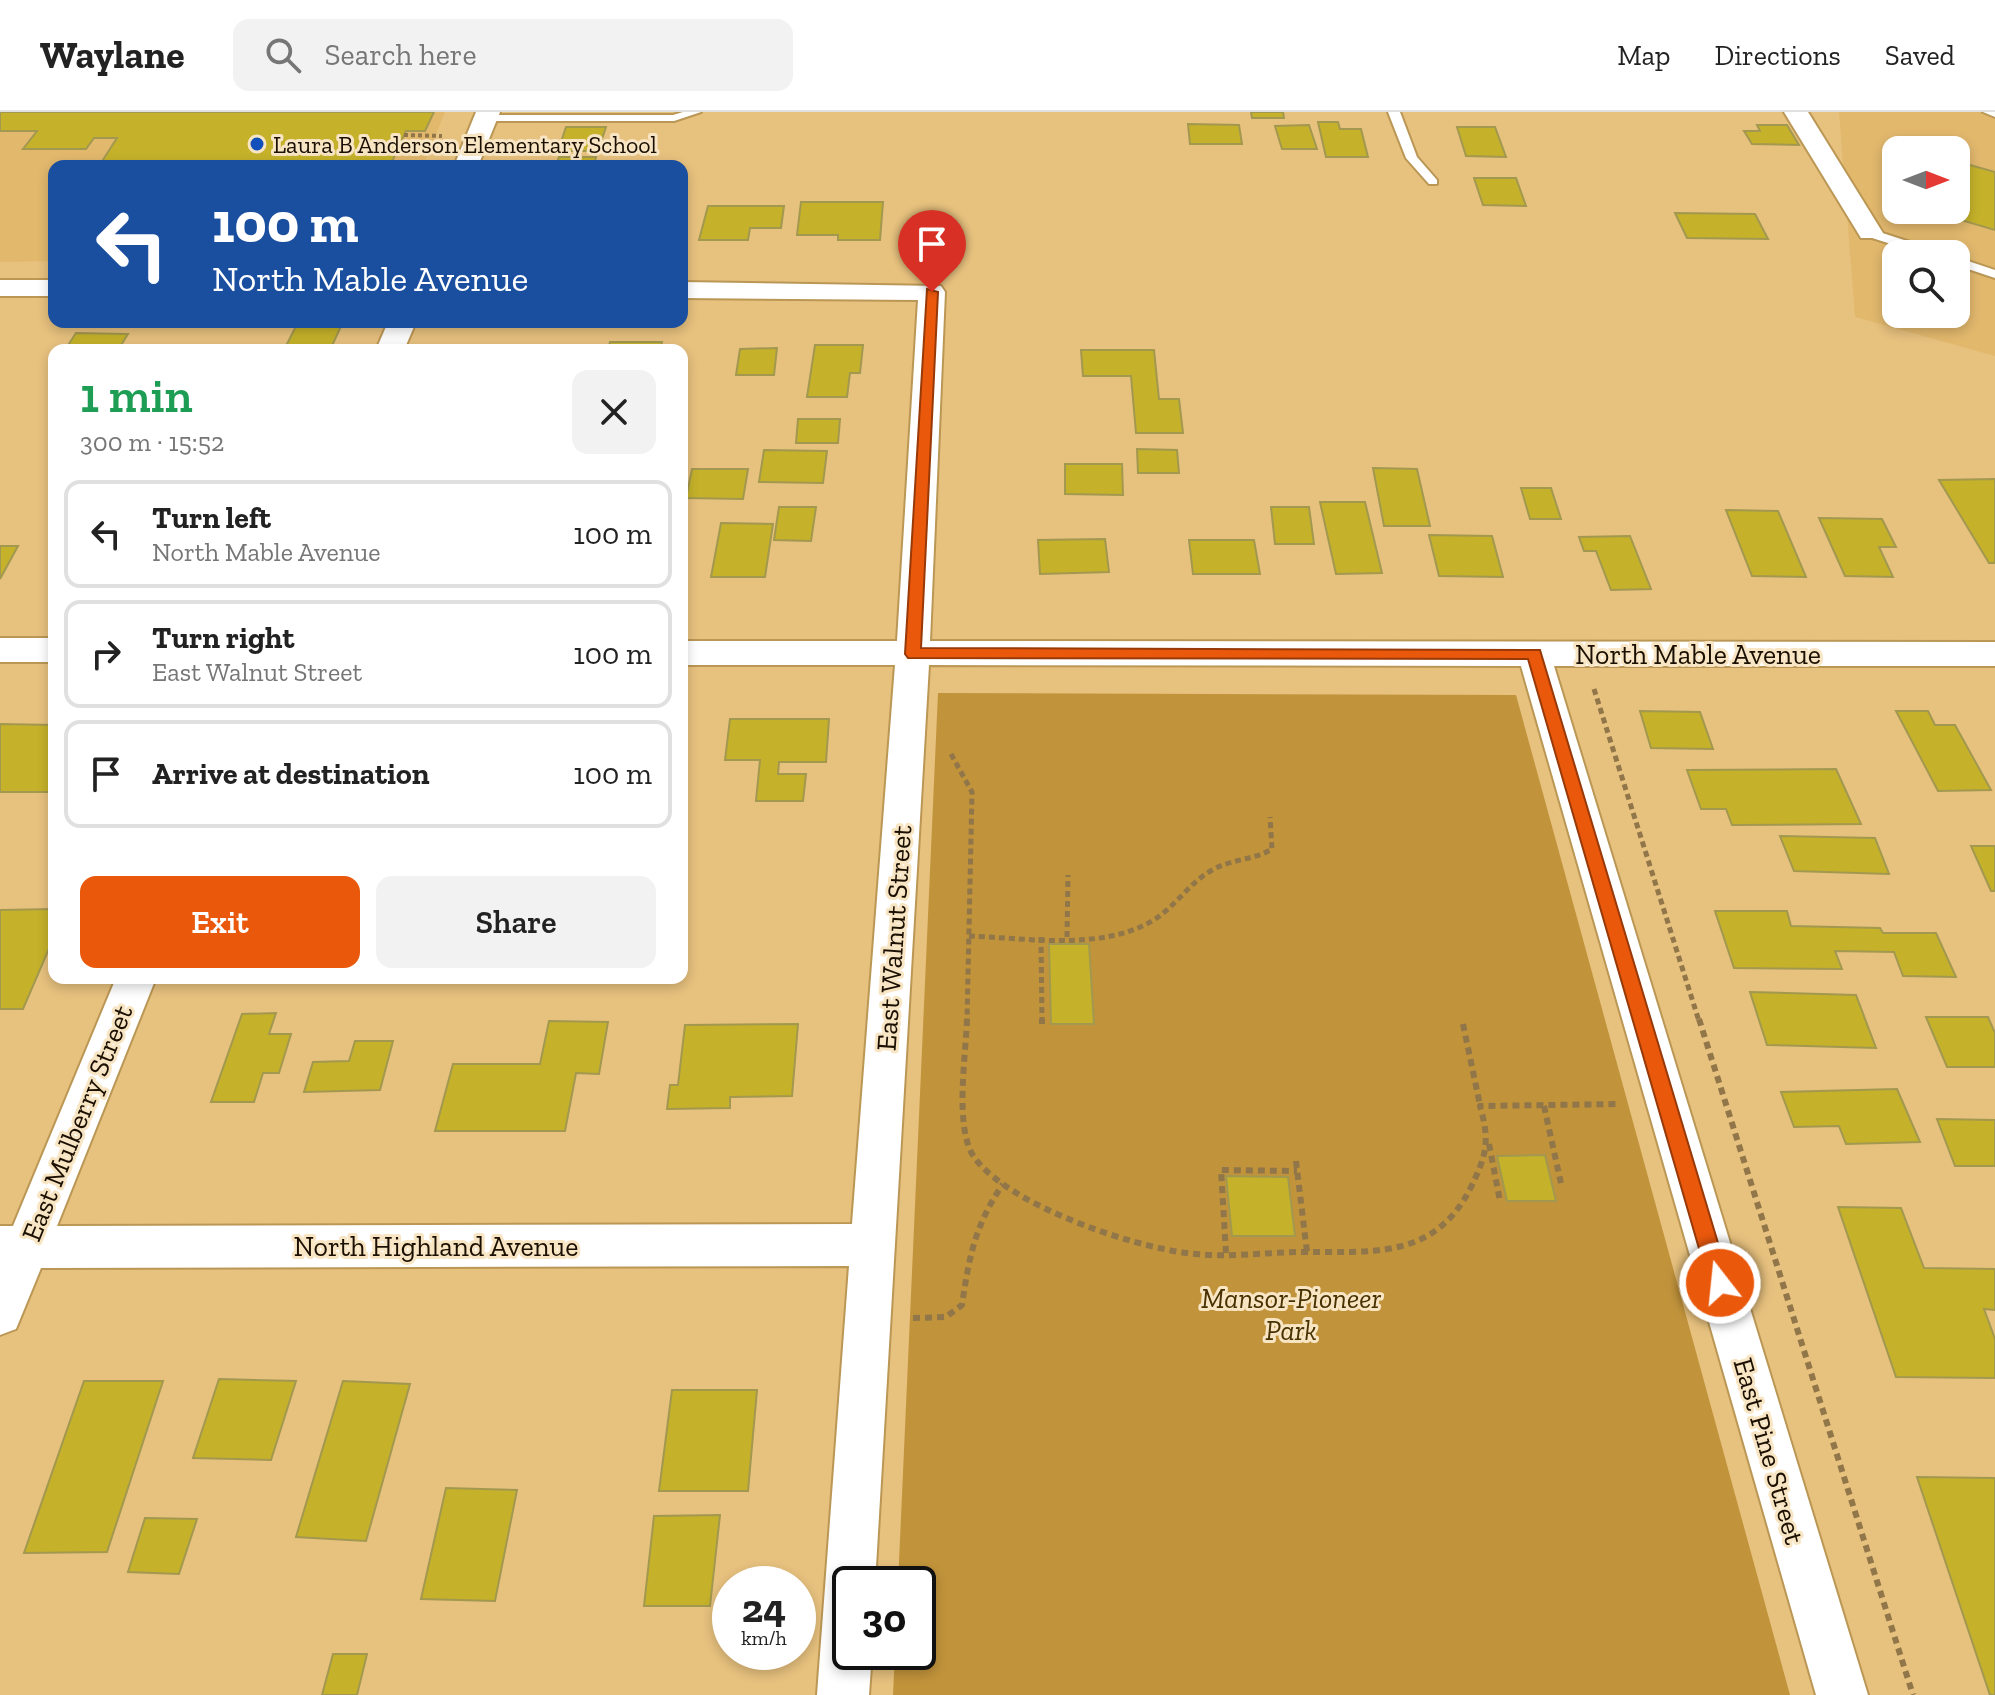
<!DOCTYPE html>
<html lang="en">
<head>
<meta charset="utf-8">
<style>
  :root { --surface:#fff; --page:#f2f2f2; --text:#222; --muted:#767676; --line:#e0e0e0; --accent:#ea580c }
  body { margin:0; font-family:"Zilla Slab",serif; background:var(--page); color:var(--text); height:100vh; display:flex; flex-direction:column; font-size:30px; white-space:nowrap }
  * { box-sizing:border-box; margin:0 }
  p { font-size:26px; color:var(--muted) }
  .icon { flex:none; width:44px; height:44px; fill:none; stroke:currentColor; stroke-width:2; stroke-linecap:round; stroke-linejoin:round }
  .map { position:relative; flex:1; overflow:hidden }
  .sheet { position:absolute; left:48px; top:232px; width:640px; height:640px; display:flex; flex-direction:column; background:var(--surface); border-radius:16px; box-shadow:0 4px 12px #0003 }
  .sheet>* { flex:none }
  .hud { position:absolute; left:48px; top:48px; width:640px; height:168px; border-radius:16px; box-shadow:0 4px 12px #0003; background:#1a4fa0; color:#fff; overflow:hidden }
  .needle { width:52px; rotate:90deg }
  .buttons { position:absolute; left:1882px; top:24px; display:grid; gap:16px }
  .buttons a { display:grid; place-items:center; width:88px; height:88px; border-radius:16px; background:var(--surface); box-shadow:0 4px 12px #0003; font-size:40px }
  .speed { position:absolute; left:712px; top:1454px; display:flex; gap:16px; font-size:40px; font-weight:700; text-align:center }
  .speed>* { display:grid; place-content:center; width:104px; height:104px; border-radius:50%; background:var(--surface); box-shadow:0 4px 12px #0003; line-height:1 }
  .speed small { font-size:20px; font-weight:400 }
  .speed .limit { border:4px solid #111; border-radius:12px; background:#fff; color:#111 }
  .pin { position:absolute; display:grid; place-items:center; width:68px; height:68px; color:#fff; margin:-82px -34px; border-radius:50% 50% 50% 0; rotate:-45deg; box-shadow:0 0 8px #0007 }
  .pin .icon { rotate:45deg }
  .me { position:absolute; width:88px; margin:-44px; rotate:344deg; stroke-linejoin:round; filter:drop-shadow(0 0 6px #0008) }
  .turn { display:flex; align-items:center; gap:28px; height:168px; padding:0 32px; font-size:36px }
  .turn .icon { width:104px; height:104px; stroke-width:2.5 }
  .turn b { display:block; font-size:56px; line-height:68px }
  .round { display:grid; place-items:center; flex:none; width:84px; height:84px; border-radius:16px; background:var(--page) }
  .overview { display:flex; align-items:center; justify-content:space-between; height:136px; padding:0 32px }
  h1 { font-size:48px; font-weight:600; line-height:60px; color:#1e9e55 }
  .action { display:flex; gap:16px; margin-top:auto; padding:16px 32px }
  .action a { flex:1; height:92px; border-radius:16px; background:var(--accent); color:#fff; font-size:32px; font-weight:600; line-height:92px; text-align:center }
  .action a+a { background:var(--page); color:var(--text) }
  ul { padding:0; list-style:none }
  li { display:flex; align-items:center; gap:24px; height:108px; margin:0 16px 12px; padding:0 16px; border:4px solid var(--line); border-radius:16px }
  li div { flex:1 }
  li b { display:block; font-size:30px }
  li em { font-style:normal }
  header { display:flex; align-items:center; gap:48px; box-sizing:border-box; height:112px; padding:0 40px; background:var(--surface); border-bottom:2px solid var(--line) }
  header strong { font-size:38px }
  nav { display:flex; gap:44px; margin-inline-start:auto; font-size:28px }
  .search { width:560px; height:72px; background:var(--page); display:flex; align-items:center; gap:20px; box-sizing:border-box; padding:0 28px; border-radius:16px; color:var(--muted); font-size:30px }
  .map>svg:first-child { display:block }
</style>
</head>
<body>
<header>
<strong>Waylane</strong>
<div class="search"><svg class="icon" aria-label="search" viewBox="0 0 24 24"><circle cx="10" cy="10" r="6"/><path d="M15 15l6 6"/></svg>Search here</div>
<nav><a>Map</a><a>Directions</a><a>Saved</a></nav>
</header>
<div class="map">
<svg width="1995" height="1583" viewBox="0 0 1995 1583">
  <rect width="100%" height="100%" fill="#e7c17e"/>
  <g fill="#e2b86d" fill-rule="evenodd">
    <path d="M0 0H445L423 54H54V149L0 150Z"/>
    <path d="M1839 0H1995V244L1855 205ZM1896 38H1956V98H1896ZM1896 142H1956V202H1896Z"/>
  </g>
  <path fill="#c1933b" d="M938 581 1516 583 1790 1583H893L895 1540H918V1472H898Z"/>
  <g fill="#c5b22a" stroke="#a3984f" stroke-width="2">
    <path d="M0 0H434L425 19H406L390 54H99L117 26H94L86 37H23L37 19H0Z"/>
    <path d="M1251 0H1283L1284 6H1252Z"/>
    <path d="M1318 10H1338L1340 17H1361L1368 45H1326Z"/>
    <path d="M1188 12 1239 13 1242 32H1190Z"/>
    <path d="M1309 13 1317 37H1282L1275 14Z"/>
    <path d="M1757 13H1787L1799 33 1752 32 1744 19H1760Z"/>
    <path d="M566 15H606L598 39H558Z"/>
    <path d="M1457 15H1495L1506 45 1466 44Z"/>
    <path d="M559 45H596L594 54H556Z"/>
    <path d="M1956 49 1995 60V118L1927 98H1956Z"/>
    <path d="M1474 66H1516L1526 94 1483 93Z"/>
    <path d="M801 90H883L880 128H838V123H797Z"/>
    <path d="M708 94H784L781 116H750L748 128H699Z"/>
    <path d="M1675 101 1755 102 1768 127 1687 126Z"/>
    <path d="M298 210H343L330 238H284Z"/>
    <path d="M76 221 128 222 118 238H65Z"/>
    <path d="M610 230H662L660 238H608Z"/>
    <path d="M815 233H863L860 261H850L847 285H807Z"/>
    <path d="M777 236 774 263H736L740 237Z"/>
    <path d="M1081 238H1154L1159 287H1179L1183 321H1136L1131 264H1083Z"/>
    <path d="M798 307H840L838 331H796Z"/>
    <path d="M1137 337 1177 338 1179 361H1138Z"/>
    <path d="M764 338 827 339 823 371 759 370Z"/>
    <path d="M1065 352H1122L1123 383 1065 382Z"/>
    <path d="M1373 356 1417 357 1430 414H1384Z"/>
    <path d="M692 357H748L743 387 686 386Z"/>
    <path d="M1995 367V451H1989L1939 368Z"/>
    <path d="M1521 376H1551L1561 407H1530Z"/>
    <path d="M1320 390H1365L1382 461 1336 462Z"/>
    <path d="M779 395H816L811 429 774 428Z"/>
    <path d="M1271 395H1309L1314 432H1275Z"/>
    <path d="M1726 398 1778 399 1806 465 1752 464Z"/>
    <path d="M1819 406 1882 407 1896 435H1879L1893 465 1845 464Z"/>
    <path d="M721 411 773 412 765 465H711Z"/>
    <path d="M1429 423 1492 424 1503 465 1439 464Z"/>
    <path d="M1630 424 1651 477 1611 478 1596 439H1584L1579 425Z"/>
    <path d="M1105 427 1109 460 1040 462 1038 428Z"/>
    <path d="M1189 428H1254L1260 462H1193Z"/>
    <path d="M0 434H18L0 467Z"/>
    <path d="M1640 599 1700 600 1713 637 1651 636Z"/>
    <path d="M1896 599H1928L1935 613H1955L1991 678 1938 679Z"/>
    <path d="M730 607H829L826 650H779L778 662H806L803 689H756L760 648H725Z"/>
    <path d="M0 612 54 613V670L49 680H0Z"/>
    <path d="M1836 657 1861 712 1732 713 1726 697H1701L1687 658Z"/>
    <path d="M1780 724 1875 726 1889 762 1794 759Z"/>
    <path d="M1971 734H1995V779H1991Z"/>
    <path d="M54 797V825L23 897H0V798Z"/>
    <path d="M1715 799H1787L1791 814 1880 816 1883 821H1936L1956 865 1903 864 1894 840 1835 839 1842 857 1734 856Z"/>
    <path d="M1049 832H1089L1094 912H1051Z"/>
    <path d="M1750 880 1856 883 1876 936 1767 933Z"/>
    <path d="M276 901 269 922H291L279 961H263L254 990H211L242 902Z"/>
    <path d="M1926 905H1988L1995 921V955H1947Z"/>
    <path d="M549 909 608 910 599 962 576 961 565 1019H435L453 952H540Z"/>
    <path d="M798 912 792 984 730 985V996L667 997 670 973H678L685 913Z"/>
    <path d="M355 929H393L380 978 304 980 313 950 349 949Z"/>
    <path d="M1897 977 1920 1030 1846 1032 1839 1014 1794 1015 1781 980Z"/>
    <path d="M1937 1007 1995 1008V1054H1955Z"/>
    <path d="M1545 1043 1556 1089H1507L1497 1044Z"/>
    <path d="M1226 1064 1288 1065 1295 1124H1232Z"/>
    <path d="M1838 1095 1901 1096 1924 1156 1995 1157V1198L1984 1197 1995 1227V1266L1896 1265Z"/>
    <path d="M219 1267 296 1269 271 1348 193 1346Z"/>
    <path d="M84 1269H163L107 1440 24 1441Z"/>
    <path d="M343 1269 410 1272 366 1429 296 1425Z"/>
    <path d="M672 1278H757L748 1379H659Z"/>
    <path d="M1917 1365 1995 1366V1583H1990Z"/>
    <path d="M446 1376 517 1378 495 1489 421 1487Z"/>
    <path d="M720 1403 710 1494H644L654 1404Z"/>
    <path d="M145 1406 197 1407 179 1462 128 1460Z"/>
    <path d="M333 1542H367L357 1583H322Z"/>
  </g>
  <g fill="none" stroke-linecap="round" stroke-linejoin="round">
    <g stroke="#bb9755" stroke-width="4">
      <g id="lane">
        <path d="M683 0H701L674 9H486L480 6 486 3H673Z"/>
        <path d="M1388 0H1400L1417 45 1437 68V72H1429L1406 46Z"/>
        <path d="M1983 0H1995V5Z"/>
        <path d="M1870 117 1938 139 1940 142H1922L1866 124 1864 121Z"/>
        <path d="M1956 145 1995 158V166L1956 153Z"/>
      </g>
    </g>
    <g stroke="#bb9755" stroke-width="4">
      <g id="street">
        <path d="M476 0H500L478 54H454Z"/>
        <path d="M1784 0H1808L1883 121 1879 126H1861Z"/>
        <rect x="0" y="168" width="54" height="16"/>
        <path d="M682 170 941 174 945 180 930 529 1995 530V554H1554L1868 1583H1816L1521 554 929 553 875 1472H850V1540H872L869 1583H817L849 1154 41 1156 16 1217 0 1223V1114H13L116 866H156L57 1114 852 1112 895 553H682V529H897L918 188 682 186Z"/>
        <path d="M388 210H416L404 238H376Z"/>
        <rect x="0" y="526" width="54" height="24"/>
      </g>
    </g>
    <path stroke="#917649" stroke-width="4" stroke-dasharray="4 3" stroke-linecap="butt" d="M404 23 442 24"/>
    <g stroke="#917649" stroke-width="5" stroke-dasharray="6 4" stroke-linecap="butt">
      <path d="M1594 577 1699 909"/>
      <path d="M951 642 972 680 967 909"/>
      <path d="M969 824C1026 826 1101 839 1152 809 1176 795 1189 770 1214 757 1232 747 1254 748 1272 737L1270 705"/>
      <path d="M1041 825 1042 909"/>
      <path d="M1067 825 1068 763"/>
    </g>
    <g stroke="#917649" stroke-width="6" stroke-dasharray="7 5" stroke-linecap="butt">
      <path d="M967 907C966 943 954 1016 974 1045 1008 1093 1130 1134 1187 1141 1223 1146 1260 1141 1297 1140 1368 1139 1434 1150 1471 1075 1487 1042 1490 1029 1480 994L1620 992"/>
      <path d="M1042 907V912"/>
      <path d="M1699 907 1913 1583"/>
      <path d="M1463 912 1480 993"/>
      <path d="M1544 994 1562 1076"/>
      <path d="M1489 1032 1500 1089"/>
      <path d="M1296 1049 1307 1140"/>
      <path d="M1226 1141 1221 1058 1297 1059"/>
      <path d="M913 1206 946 1205 962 1193C969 1145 975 1113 1003 1072"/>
    </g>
    <use href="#lane" fill="#fff" fill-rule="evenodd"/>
    <use href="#street" fill="#fff" fill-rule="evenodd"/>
  </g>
  <path fill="#ea580c" stroke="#983908" stroke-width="2" d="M927 177 938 180 921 536 1540 538 1730 1171 1727 1178 1720 1181 1712 1178 1709 1171 1528 547 908 546 905 542Z"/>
  <circle fill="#114fbb" stroke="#f8e5c4" stroke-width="3" cx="257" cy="32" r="8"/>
  <g text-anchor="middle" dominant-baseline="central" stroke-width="6" stroke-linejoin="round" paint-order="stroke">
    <g font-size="24" fill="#1a0f00" stroke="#f8e5c4" text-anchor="start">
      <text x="273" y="32">Laura B Anderson Elementary School</text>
    </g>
    <g font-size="28" fill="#1a0f00" stroke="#f8e5c4">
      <text x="1698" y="542">North Mable Avenue</text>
      <text transform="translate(894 826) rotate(-86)">East Walnut Street</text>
      <text transform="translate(77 1011) rotate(-68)">East Mulberry Street</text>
      <text x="436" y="1134">North Highland Avenue</text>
      <text transform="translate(1769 1339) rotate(74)">East Pine Street</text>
    </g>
    <g font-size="28" font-style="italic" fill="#483100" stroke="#f8e5c4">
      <text x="1291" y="1186">Mansor-Pioneer<tspan x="1291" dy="32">Park</tspan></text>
    </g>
  </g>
</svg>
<div class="buttons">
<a><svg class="needle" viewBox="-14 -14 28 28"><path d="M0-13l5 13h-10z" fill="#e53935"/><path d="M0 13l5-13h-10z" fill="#767676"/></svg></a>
<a><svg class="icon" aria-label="search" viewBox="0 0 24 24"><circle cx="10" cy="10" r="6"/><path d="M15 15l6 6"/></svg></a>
</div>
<div class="speed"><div>24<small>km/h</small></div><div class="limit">30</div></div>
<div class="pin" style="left:932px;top:180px;background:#d93025"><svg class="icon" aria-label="arrive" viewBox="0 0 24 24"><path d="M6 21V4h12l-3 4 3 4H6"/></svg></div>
<svg class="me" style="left:1720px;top:1171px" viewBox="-20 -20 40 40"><circle r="17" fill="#ea580c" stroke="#fff" stroke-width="3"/><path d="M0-11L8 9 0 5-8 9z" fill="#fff"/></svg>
<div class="hud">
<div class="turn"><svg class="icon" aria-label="left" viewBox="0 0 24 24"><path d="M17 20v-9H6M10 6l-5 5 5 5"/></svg><div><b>100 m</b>North Mable Avenue</div></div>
</div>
<section class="sheet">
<div class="overview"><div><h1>1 min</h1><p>300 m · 15:52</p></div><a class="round"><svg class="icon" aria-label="close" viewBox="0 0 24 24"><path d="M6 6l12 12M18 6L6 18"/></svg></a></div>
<ul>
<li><svg class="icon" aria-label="left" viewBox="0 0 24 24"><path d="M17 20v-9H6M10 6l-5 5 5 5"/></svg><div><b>Turn left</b><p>North Mable Avenue</p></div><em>100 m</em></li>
<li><svg class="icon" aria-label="right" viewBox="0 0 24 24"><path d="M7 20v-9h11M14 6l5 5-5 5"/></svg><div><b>Turn right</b><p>East Walnut Street</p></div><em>100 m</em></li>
<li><svg class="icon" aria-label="arrive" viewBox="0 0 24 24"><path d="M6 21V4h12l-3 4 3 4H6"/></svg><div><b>Arrive at destination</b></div><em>100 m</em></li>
</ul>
<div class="action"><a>Exit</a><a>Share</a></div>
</section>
</div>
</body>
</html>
